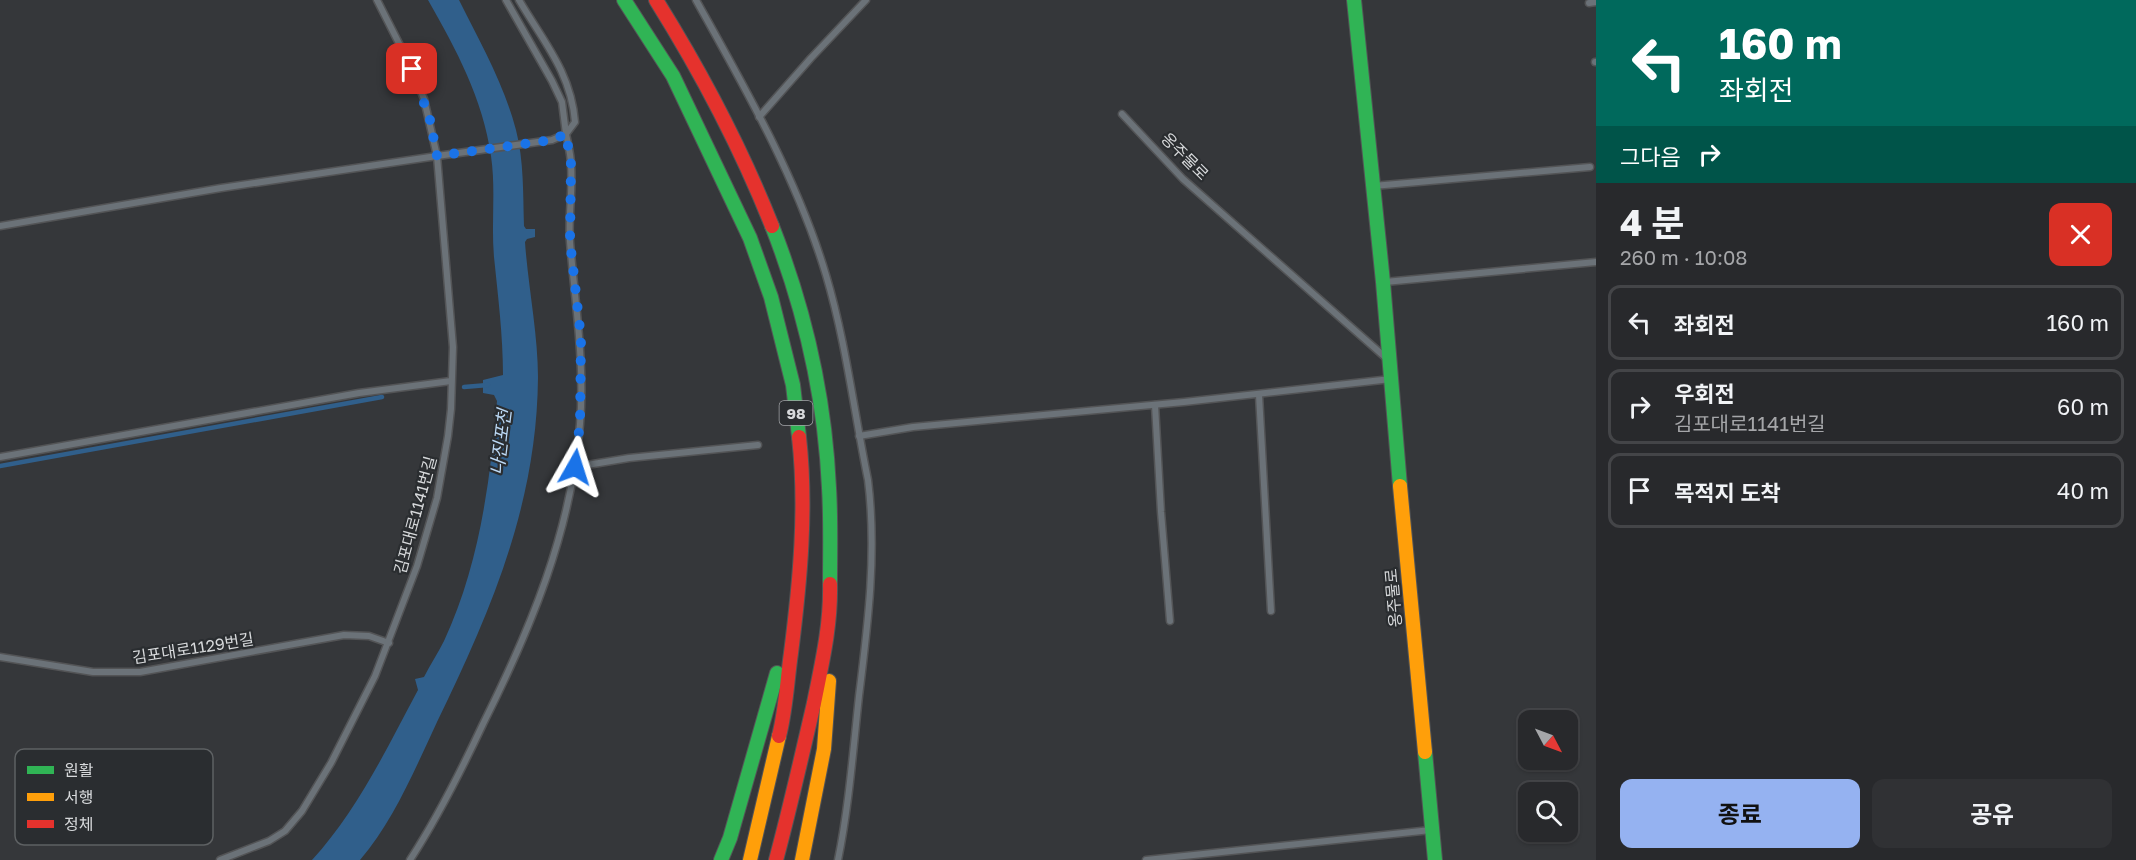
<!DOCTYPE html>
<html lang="ko">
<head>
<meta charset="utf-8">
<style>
  :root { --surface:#28292c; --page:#303134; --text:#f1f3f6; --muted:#a5a6a9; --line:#444548; --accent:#95b2f1 }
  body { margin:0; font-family:"Golos Text","Noto Sans KR",sans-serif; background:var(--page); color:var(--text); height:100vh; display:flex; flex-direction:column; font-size:22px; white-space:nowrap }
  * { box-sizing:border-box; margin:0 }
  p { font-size:20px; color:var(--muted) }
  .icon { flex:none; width:33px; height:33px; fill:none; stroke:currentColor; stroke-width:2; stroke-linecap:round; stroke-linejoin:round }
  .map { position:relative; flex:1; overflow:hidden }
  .details { display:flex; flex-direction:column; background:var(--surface); width:540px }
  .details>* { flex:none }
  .banner { background:#00695c; color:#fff; overflow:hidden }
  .needle { width:39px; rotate:131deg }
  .tools { position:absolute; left:1518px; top:710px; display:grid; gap:12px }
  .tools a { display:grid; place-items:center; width:60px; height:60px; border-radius:12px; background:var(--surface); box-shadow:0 2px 4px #0004,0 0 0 2px var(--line); font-size:30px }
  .pin { position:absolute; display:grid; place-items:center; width:51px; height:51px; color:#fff; margin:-26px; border-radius:12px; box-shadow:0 3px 9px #0006 }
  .me { position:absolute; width:66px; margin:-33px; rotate:6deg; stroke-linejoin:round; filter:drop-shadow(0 0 4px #0008) }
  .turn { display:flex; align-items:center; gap:21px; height:126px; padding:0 24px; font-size:27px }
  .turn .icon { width:78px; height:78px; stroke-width:2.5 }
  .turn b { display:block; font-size:42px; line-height:51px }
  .then { display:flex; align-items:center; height:57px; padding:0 24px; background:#0003; gap:12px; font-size:22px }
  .round { display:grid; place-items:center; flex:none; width:63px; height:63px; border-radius:12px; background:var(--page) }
  .summary { display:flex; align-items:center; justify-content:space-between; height:102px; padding:0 24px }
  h1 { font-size:36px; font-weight:700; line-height:45px }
  .action { display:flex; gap:12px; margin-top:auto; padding:12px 24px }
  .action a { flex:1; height:69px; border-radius:12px; background:var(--accent); color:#111; font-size:24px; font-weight:700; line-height:69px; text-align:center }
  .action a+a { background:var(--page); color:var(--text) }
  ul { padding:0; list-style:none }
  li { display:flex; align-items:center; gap:18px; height:75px; margin:0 12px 9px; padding:0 12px; border:3px solid var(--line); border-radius:12px }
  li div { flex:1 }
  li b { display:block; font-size:22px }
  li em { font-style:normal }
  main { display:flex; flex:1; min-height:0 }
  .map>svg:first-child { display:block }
</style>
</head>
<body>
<main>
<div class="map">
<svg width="1596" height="860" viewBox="0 0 1596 860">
  <rect width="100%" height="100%" fill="#35373a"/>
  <path fill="#305f8b" d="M428 0H459C480 42 504 84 516 130 524 161 523 194 524 226L526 229H535V237L527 239 525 242C528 286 538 334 538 377 537 504 491 611 437 722 415 769 394 820 360 860H312C357 811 387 748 418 690L415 679 424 677C430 665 438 653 444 641 479 566 490 483 497 401L494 395 483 393V380L503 375C503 336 498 296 494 257 491 223 496 190 491 156 483 99 456 49 428 0Z"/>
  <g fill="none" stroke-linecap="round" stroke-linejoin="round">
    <g stroke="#305f8b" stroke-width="4.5">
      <path d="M464 387 488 385"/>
      <path d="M0 466 382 397"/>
    </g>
    <g stroke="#535456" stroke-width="9">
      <g id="lane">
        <path d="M696 0C745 88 797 178 826 275 846 342 854 412 868 480 877 552 868 624 859 696 853 751 849 806 838 860"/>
        <path d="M1589 3 1596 2"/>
        <path d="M1595 62H1596"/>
        <path d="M1122 114 1183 179 1385 357"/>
        <path d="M759 117 811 58 866 0"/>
        <path d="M1373 186 1590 167"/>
        <path d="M0 226 221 188 437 156 424 99 412 69 377 0"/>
        <path d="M1385 282 1596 262"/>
        <path d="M1259 395 1271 611"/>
        <path d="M1155 405 1161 512 1170 621"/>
        <path d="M859 436 913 427 1184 402 1391 379"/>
        <path d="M0 457 359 393 451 381"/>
        <path d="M575 467 629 458 758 445"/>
        <path d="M0 657 93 672H140L344 635 369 636 389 643"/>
        <path d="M220 860 269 841 285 831 302 811 331 763 375 676 417 566 437 498 448 436 451 409 453 347 437 156 552 140 566 134 562 102 552 81 506 0"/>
        <path d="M410 860C438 817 461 771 483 724 531 628 571 532 580 424 585 363 575 303 570 242 568 217 573 191 571 165 571 155 568 144 566 134L575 122C571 72 543 41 519 0"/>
        <path d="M1146 860 1431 830"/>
      </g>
    </g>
    <g stroke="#535456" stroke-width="16">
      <g id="fast">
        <path d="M624 0 673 76 750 238 771 297 793 385 799 437"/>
        <path d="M1354 0 1383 282 1400 486"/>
        <path d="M772 226C805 310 825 399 829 488 831 520 830 552 830 584"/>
        <path d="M1425 752 1435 860"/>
        <path d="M721 860 730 838 777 673"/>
      </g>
    </g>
    <g stroke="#535456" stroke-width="16">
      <g id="slow">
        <path d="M1400 486 1425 752"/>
        <path d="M750 860 779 736"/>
        <path d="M802 860 824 749 829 681"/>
      </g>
    </g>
    <g stroke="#535456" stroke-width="16">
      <g id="jam">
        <path d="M656 0C701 72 741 148 772 226"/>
        <path d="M779 736C786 709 787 681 791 653 800 582 807 508 799 437"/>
        <path d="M776 860C790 808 802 755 814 703 822 663 831 625 830 584"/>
      </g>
    </g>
    <use href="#lane" stroke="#6b7278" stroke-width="6"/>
    <use href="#fast" stroke="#30b455" stroke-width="14"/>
    <use href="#slow" stroke="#ff9f0a" stroke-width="14"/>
    <use href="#jam" stroke="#e5322d" stroke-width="14"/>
  </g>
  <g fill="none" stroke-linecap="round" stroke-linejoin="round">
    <path stroke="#1a73e8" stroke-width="10" stroke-dasharray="0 18" d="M412 69 430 120 437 156 552 140 566 134 571 164 570 241 581 338 580 422 575 467"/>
  </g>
  <g text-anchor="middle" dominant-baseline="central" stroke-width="4.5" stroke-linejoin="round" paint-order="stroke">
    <rect fill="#2a2d30" stroke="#a3a5a8" stroke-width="1.5" x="779.5" y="401" width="33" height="24" rx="4.5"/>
    <g font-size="15" font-weight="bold" fill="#d7d9db">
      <text x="796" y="413">98</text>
    </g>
    <g font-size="16" fill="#d7d9db" stroke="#2a2d30">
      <text transform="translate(1185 156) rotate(45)">옹주물로</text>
      <text transform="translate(415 515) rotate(-75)">김포대로1141번길</text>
      <text transform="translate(1393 598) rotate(-95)">옹주물로</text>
      <text transform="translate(193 648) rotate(-9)">김포대로1129번길</text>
    </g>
    <g font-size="18" font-style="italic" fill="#bcd9f5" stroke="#2a2d30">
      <text transform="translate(500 442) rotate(-83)">나진포천</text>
    </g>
  </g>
  <rect x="15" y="749" width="198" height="96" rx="9" fill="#2a2d30" stroke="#5e6163" stroke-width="1.5"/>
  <rect x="27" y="766" width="27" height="8" fill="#30b455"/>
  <rect x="27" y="793" width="27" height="8" fill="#ff9f0a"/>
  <rect x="27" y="820" width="27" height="8" fill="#e5322d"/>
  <g font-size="16" fill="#d7d9db">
    <text x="64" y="776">원활</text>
    <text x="64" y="803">서행</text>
    <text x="64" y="830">정체</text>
  </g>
</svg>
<div class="tools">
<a><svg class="needle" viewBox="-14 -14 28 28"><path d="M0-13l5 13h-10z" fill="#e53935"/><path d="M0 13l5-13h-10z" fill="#a5a6a9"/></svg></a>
<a><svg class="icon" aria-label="search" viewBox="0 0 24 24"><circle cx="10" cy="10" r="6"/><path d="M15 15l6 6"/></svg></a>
</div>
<div class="pin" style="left:412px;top:69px;background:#d93025"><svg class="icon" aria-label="arrive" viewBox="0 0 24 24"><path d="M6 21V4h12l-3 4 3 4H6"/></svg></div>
<svg class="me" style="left:575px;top:467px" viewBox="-20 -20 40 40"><path d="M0-17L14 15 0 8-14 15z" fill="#1a73e8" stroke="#fff" stroke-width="4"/></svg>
</div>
<section class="details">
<div class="banner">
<div class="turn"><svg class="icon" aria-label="left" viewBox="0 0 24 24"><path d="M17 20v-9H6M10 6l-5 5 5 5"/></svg><div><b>160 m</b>좌회전</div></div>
<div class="then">그다음<svg class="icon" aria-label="right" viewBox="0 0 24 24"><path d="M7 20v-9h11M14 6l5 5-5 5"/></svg></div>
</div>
<div class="summary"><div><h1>4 분</h1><p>260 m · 10:08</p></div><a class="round" style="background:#d93025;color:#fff"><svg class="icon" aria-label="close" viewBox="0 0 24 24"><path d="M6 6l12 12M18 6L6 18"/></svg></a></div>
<ul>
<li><svg class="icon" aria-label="left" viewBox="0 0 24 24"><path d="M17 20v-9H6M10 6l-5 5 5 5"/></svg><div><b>좌회전</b></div><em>160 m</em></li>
<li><svg class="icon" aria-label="right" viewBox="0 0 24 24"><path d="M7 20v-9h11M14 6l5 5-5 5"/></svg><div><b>우회전</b><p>김포대로1141번길</p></div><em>60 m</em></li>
<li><svg class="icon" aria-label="arrive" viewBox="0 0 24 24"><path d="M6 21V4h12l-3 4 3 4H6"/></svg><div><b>목적지 도착</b></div><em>40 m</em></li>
</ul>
<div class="action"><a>종료</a><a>공유</a></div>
</section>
</main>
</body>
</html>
